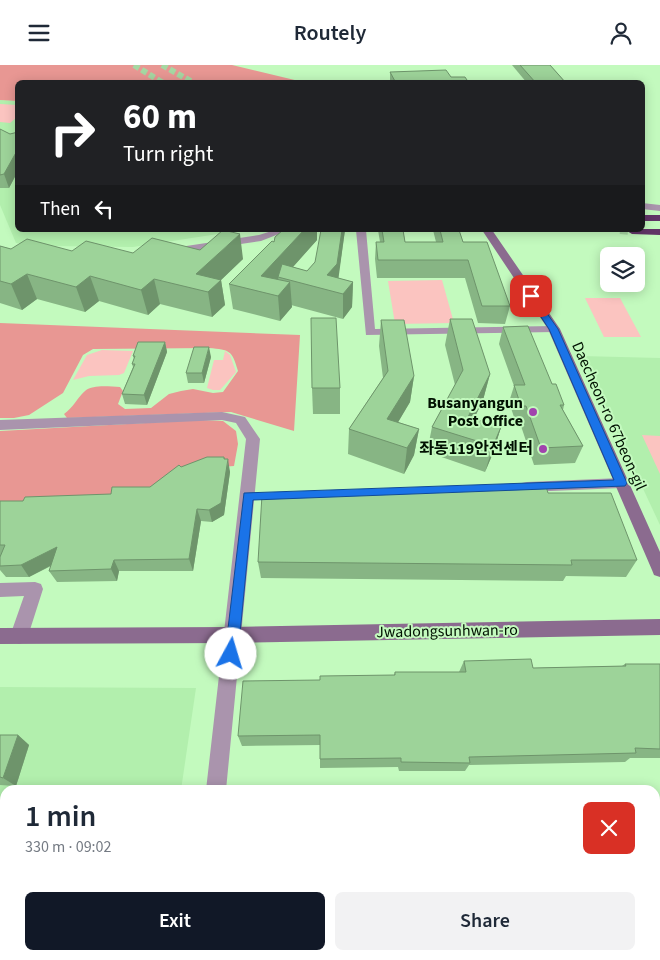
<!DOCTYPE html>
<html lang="en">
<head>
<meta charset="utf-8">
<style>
  :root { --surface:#fff; --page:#f2f2f3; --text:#1f2937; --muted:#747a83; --accent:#111827 }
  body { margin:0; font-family:"Source Sans 3","Noto Sans KR",sans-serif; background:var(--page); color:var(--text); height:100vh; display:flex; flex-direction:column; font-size:19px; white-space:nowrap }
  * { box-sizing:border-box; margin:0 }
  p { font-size:16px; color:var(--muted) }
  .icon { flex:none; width:28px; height:28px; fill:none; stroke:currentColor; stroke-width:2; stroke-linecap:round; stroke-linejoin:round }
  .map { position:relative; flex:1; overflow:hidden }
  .panel { position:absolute; left:0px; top:720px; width:660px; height:175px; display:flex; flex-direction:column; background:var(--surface); border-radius:15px 15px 0 0; box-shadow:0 2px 12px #0003 }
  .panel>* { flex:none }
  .banner { position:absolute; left:15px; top:15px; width:630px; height:152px; border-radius:8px; box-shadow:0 2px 12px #0003; background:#202124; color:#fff; overflow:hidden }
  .fabs { position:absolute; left:600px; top:182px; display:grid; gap:10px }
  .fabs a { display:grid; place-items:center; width:45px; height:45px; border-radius:8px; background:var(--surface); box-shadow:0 2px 12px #0003; font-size:25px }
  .pin { position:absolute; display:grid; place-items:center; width:42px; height:42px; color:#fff; margin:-21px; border-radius:10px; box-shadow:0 2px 8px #0006 }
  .me { position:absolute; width:55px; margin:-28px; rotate:6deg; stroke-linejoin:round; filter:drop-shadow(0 0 4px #0008) }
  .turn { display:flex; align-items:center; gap:18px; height:105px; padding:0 25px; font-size:22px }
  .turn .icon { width:65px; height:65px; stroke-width:2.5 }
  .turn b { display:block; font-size:35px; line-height:42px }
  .then { display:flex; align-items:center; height:48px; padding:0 25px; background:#0003; gap:10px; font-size:19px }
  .round { display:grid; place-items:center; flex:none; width:52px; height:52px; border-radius:8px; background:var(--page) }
  .overview { display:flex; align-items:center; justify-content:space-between; height:85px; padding:0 25px }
  h1 { font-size:30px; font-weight:600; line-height:38px }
  .button { display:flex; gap:10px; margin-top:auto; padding:10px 25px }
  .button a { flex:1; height:58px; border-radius:8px; background:var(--accent); color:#fff; font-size:20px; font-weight:600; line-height:58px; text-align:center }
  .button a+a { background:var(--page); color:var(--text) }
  header { display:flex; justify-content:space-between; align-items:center; height:65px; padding:0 25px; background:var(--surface); font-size:22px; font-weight:600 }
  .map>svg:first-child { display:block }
</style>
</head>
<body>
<header><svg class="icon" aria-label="menu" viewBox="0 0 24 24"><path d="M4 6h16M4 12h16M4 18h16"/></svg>Routely<svg class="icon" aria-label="person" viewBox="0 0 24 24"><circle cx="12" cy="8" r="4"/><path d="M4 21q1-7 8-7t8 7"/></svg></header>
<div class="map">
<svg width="660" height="895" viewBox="0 0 660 895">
  <rect width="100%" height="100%" fill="#c3fabe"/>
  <g fill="#b2efad">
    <path d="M0 35 17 36 18 165H244L133 182 49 181 16 178 0 140Z"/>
    <path d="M581 291 660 293V460Z"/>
    <path d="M0 622 196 623 181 725H5V890H156L155 895H0Z"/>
  </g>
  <g fill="#fbc4c0">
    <path d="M0 39 17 40V52L10 58 0 57Z"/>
    <path d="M442 215 454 258 395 259 388 216Z"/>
    <path d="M585 233H620L641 272H604Z"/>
    <path d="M102 285 133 286 124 308 119 310 89 311 73 315 87 290Z"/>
    <path d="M225 286 230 290 236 307 220 325H213L207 323 214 295H223Z"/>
    <path d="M642 370 660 371V409Z"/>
  </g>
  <g fill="#e89793">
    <path d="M0 0H232L303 17 18 18 17 36 0 35Z"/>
    <path d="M0 258 300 270 294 366 231 347 67 353 64 349C73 343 77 333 85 326 94 319 110 322 120 322L123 326 118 339 125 344 151 343 169 329 181 326 193 324 213 328 223 327 238 306C232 285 230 285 209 283L93 284 83 290 63 328 29 350 14 353H0Z"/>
    <path d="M200 355 223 356 236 366 238 379 234 401 207 403 153 427 0 440V366Z"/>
  </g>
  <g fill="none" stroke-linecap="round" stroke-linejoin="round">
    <g stroke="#a6d7a2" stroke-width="6" stroke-dasharray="6 3" stroke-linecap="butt">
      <path d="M134 0 163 18"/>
      <path d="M162 0 194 18"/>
    </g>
    <path stroke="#a6d7a2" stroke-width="8" stroke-dasharray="8 4.5" stroke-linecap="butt" d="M620 165 632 166"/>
    <g fill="#aa94ad" fill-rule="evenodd">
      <path d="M642 138 660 140V146L642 144Z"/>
      <path d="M275 165H289L261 176 173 189 168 186 173 183 259 170Z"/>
      <path d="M356 165H366L375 264 554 261 560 264 554 267 366 270Z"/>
      <path d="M222 347 245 352 260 374 226 725H206L246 374 236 358 222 355 0 365V355Z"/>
      <path d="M621 413 626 414 628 418 626 422 621 423 527 427 522 426 520 422 522 418 527 417Z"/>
      <path d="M35 517 41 519 43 524 28 571 25 577 19 579 13 577 10 571 24 531 0 532V518Z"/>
      <rect x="655" y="737" width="5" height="22"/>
      <path d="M185 890H209L208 895H184Z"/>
    </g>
    <g fill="#8b6b8f" fill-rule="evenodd">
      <path d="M482 165H492L560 264 660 487V512L654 510 652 505 548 264Z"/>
      <path d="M660 554V570L233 578 0 579V563L233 562Z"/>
    </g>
    <g fill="#613467" fill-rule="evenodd">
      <rect x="642" y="150" width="18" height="6"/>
      <path d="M642 164H660V170L632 169 627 166Z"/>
    </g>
  </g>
  <g fill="#87b584">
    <path d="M512 0H550L566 18H527Z"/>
    <path d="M390 7 451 12 469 18H391L390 15Z"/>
    <path d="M0 64 10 69 18 67V106L9 123H0Z"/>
    <path d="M283 165H317V175L293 202 307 206 345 165 338 213 353 217 352 242 343 254 291 240 292 242 280 256 233 244 229 219 274 177Z"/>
    <path d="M378 165H403L405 177H436L433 165H459L463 177 510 241 505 259 478 258 465 213H377L375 194 376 177H380Z"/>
    <path d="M0 181 11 184 133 188 200 185 243 194 221 215 225 240 212 252 160 239 148 250 99 236 85 247 37 234 22 245 0 238Z"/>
    <path d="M450 254 490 309 483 335 474 354 501 362 493 388 485 407 427 387 432 362 455 320 445 280Z"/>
    <path d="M381 255 414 311 410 337 398 357 419 364 414 390 404 409 348 389 349 364 383 313 379 281Z"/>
    <path d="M503 262 552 319 564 340 563 345 583 381 575 398 534 400 520 358H516L509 337 514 321 499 279Z"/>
    <path d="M165 277 167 287 147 340 125 339 122 329 133 302 132 299 134 294 133 291Z"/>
    <path d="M211 292 204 318H188L186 308Z"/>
    <path d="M312 323H340V349H313Z"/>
    <path d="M225 394 230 407 224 450 212 457 201 456 193 506H119L117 516 57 517 49 506 51 501 29 512H6L0 505V436H23L111 429 150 422 181 402Z"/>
    <path d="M548 428 637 495 626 512 566 511 563 516 261 513 258 497Z"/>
    <path d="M464 596 533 603 622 601 625 599H660V693H630L625 697 469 700 465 706H399L398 702 320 703V680L242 681 238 671 320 615 394 610 395 607H459Z"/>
    <path d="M0 670H18L29 680 16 721 0 720Z"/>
    <path d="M655 827H660V892H536V890H655Z"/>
    <path d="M358 890H522L502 894 358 895Z"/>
  </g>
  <g fill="#6e946b">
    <path d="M18 84V106L9 123 4 109Z"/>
    <path d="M304 165H317V175L283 213 278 212 279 218 261 211Z"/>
    <path d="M342 165H345L337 224 327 210Z"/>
    <path d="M240 169 243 194 221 215 225 240 212 252 208 227 196 209Z"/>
    <path d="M27 209 37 234 22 245 11 219Z"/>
    <path d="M90 211 99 236 85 247 76 222Z"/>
    <path d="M154 214 160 239 148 250 141 225Z"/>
    <path d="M290 217 292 242 280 256 278 231Z"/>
    <path d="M353 217 352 242 343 254V229Z"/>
    <path d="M165 277 167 287 147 340 144 330Z"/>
    <path d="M209 282 211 292 204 318 202 308Z"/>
    <path d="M490 309 483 335 465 372 468 352Z"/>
    <path d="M414 311 410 337 387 376V354Z"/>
    <path d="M501 362 493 388 485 407 493 381Z"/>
    <path d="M419 364 414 390 404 409 407 383Z"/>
    <path d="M224 392 227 403 228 394 230 407 224 450 212 457 209 445Z"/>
    <path d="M197 444 201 456 193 506 189 494Z"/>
    <path d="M57 482 65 493 29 512 21 500Z"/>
    <path d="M114 495 119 506 117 516 111 504Z"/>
    <path d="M18 670 29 680 16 721 3 713Z"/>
    <path d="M125 890H134L133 895H124Z"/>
  </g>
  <g fill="#9dd399" stroke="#6e946b">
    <path d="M520 0H550L566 18H536Z"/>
    <path d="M446 5 451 12H465L469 18H396L390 7Z"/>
    <path d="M0 64 10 69 18 67V84L4 109 0 110Z"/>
    <path d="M223 165 240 169 196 209 221 215 208 227 154 214 141 225 90 211 76 222 27 209 11 219 0 216V181L11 184 27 174 72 186 86 176 133 188 152 173 200 185Z"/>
    <path d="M283 165H304L261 211 290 217 278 231 229 219 272 176 274 177 275 172Z"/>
    <path d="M321 165H342L337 199 327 210 353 217 343 229 278 212 282 199 307 206 315 197Z"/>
    <path d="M382 165H403L405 177H443L440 165H459L463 177H487L510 241H482L468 195H378L376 177H384Z"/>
    <path d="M311 253H336L340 323H312Z"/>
    <path d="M450 254H472L490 309 468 352 501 362 493 381 432 362 463 305Z"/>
    <path d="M381 255H404L414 311 387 354 419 364 407 383 349 364 388 306Z"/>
    <path d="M528 261 552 319H556L564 340H560L583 381 541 383 526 341H521L514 320H525L503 262Z"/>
    <path d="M138 277H165L144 330 122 329 135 299H132L135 291H133Z"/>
    <path d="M194 282H209L202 308H186Z"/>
    <path d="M207 392H224V394H228L221 438 209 445 197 444 189 494 114 495 111 504 49 506 57 482 21 500 0 501V492L5 480H0V436H23L25 432 111 429 112 422H150L179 400 181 402Z"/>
    <path d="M545 418 548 428H611L637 495H571L572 500 258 497 262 430Z"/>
    <path d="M531 594 533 603 626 601 625 599H660V684L635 683 636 688 469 692 470 698 401 697V693L320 694V670L238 671 243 616 320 615V611L395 610V607H466L464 596Z"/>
    <path d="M0 670H18L3 713 0 712Z"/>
    <rect x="655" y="827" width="5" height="60"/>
    <path d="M18 890H125L124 895H17Z"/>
  </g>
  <path fill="#1a73e8" stroke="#114b97" d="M531 229 534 230 558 264 627 418 625 421 253 435 238 589 236 594 231 596 227 594 225 589 244 428 614 415 549 264 527 231Z"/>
  <g fill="#a144ad" stroke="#c3fabe" stroke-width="2">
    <circle cx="533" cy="347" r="5"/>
    <circle cx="543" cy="384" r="5"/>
  </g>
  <g text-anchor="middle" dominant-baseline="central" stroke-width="4" stroke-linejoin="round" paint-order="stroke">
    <g font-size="16" font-weight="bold" fill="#011101" stroke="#c3fabe" text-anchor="end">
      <text x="523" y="338">Busanyangun<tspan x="523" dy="18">Post Office</tspan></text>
      <text x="533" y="384">좌동119안전센터</text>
    </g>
    <g font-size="16" fill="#011101" stroke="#c3fabe">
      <text transform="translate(609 351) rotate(66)">Daecheon-ro 67beon-gil</text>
      <text transform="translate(447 566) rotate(-1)">Jwadongsunhwan-ro</text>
    </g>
  </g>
</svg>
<div class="fabs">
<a><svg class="icon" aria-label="layers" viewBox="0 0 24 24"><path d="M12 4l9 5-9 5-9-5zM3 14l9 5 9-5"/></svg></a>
</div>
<div class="pin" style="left:531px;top:231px;background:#d93025"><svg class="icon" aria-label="arrive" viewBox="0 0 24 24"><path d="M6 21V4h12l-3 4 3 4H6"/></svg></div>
<svg class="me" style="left:231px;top:589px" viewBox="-20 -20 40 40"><circle r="19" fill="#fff"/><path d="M0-13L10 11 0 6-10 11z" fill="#1a73e8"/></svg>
<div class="banner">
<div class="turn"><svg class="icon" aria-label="right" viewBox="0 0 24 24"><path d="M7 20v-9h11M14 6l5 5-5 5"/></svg><div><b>60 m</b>Turn right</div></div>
<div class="then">Then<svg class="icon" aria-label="left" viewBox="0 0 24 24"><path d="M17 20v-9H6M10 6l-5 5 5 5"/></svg></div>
</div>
<section class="panel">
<div class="overview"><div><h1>1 min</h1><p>330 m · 09:02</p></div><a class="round" style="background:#d93025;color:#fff"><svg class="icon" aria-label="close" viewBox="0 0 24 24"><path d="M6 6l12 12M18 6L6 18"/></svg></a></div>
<div class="button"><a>Exit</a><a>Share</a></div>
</section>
</div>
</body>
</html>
